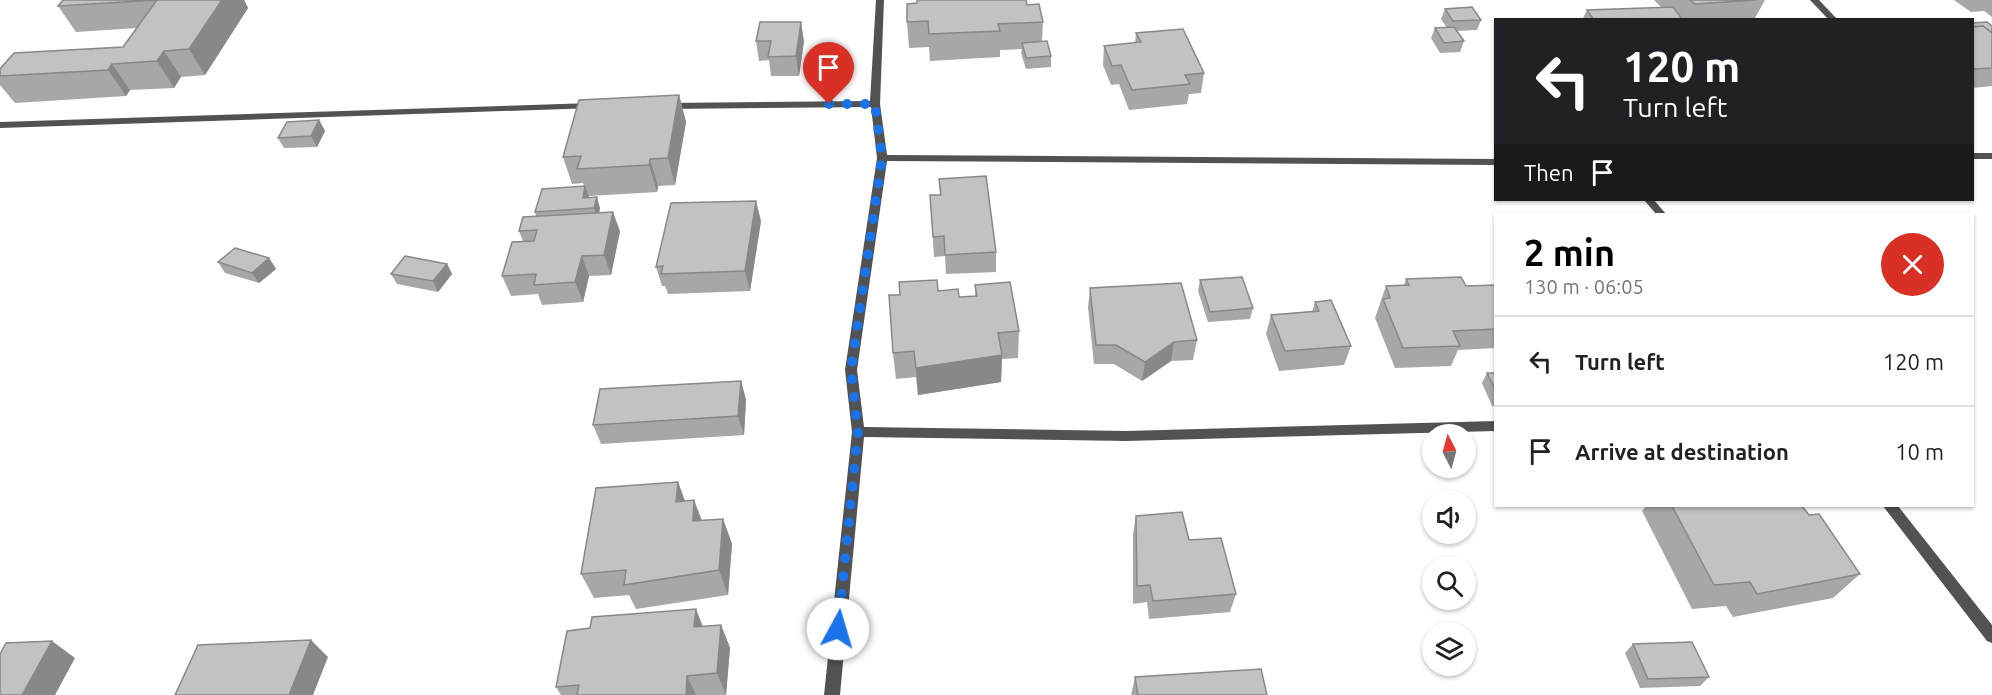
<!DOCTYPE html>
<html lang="en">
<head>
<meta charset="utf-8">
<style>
  :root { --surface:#fff; --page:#f2f2f2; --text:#222; --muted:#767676; --line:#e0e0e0; --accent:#000 }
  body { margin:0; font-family:Ubuntu,sans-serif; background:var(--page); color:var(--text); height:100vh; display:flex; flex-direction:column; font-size:22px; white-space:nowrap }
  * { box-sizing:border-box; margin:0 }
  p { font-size:20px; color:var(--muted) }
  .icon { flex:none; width:33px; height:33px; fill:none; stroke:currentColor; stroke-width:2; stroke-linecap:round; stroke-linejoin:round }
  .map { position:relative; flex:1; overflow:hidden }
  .panel { position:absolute; left:1494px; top:213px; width:480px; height:294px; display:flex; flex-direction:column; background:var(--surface); border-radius:0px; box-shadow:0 2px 4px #0004 }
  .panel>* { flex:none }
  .guide { position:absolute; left:1494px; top:18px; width:480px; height:183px; border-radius:0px; box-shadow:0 2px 4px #0004; background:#202124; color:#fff; overflow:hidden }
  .needle { width:39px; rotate:354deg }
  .buttons { position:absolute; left:1422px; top:424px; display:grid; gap:12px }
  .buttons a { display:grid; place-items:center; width:54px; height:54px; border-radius:50%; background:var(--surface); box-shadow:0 2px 4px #0004; font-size:30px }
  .pin { position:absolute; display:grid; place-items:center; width:51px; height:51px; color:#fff; margin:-62px -26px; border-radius:50% 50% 50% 0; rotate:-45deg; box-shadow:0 0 6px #0007 }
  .pin .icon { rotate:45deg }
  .me { position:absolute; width:66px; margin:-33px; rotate:6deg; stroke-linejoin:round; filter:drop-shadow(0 0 4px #0008) }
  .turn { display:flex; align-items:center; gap:21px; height:126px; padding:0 30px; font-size:27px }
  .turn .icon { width:78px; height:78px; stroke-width:2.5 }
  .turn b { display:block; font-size:42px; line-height:51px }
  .then { display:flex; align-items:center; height:57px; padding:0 30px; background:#0003; gap:12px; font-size:22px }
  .round { display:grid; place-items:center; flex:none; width:63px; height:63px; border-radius:32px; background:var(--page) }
  .summary { display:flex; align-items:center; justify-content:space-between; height:102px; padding:0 30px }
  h1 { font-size:36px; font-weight:700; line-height:45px; color:var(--accent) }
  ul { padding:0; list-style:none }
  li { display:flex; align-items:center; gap:18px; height:90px; padding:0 30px; border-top:2px solid var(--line) }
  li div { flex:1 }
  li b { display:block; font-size:22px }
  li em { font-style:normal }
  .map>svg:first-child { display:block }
</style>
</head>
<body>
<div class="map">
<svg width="1992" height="695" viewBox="0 0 1992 695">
  <rect width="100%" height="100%" fill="#fff"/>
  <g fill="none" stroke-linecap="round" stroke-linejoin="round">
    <g fill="#525252" fill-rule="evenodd">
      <path d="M876 0H884L880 104 887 155 1496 159V165L887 161 857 370 864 427 1126 431 1496 421V431L1126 441 864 437 840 695H824L852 432 845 370 877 158 871 107 666 109 661 106 666 103 870 101Z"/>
      <path d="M1810 0H1819L1838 20H1829Z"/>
      <path d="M592 103 597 106 595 108 0 128V122Z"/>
      <rect x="1972" y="153" width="20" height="6"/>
      <path d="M1644 200H1654L1666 214H1656Z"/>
      <path d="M1883 506H1898L1992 625V643L1987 641Z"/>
    </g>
  </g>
  <g fill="#a7a7a7">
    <path d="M63 0H244L248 8 205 75 181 77 174 88 130 90 126 96 15 103 0 85V69L123 47 137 28 76 32 58 6Z"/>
    <path d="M1654 0H1765L1755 18 1739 20H1582L1587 10 1662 8Z"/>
    <path d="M1954 0H1992V17L1984 11 1971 12Z"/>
    <path d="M917 3 1027 5 1043 22 1042 41 1051 56V67L1026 69 1021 53 1022 49 1000 50V57L930 61 929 47 909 48 907 22Z"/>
    <path d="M1445 9 1481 20 1477 30 1457 31 1464 41 1460 52 1440 53 1431 38 1435 28H1447L1441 19Z"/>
    <path d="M1972 23 1992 26V86L1972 88Z"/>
    <path d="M1136 33 1204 73 1201 93 1189 94 1187 104 1129 110 1119 84 1111 85 1103 65 1104 46 1135 43Z"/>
    <path d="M756 41H804L799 76H771L769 60 759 61Z"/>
    <path d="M679 95 686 122 675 185 658 186 657 192 589 196V198L600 208 599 212 620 231 611 275 589 276 583 302 542 305 538 294 511 296 502 276 523 241 519 231 536 216 535 212 584 186 583 183 572 184 563 157Z"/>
    <path d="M319 120 325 131 317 147 284 148 278 138Z"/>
    <path d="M939 179 996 252V272L946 274 945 256 934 257 930 195H940Z"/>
    <path d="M761 221 750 291 668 294 665 286H662L656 267Z"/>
    <path d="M269 258 276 269 259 283 225 273 218 262Z"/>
    <path d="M447 264 452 274 438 292 397 284 391 274Z"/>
    <path d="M1406 279 1466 286 1496 285V348L1458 350 1451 366 1395 368 1375 318 1386 286H1404Z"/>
    <path d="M1200 280 1253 308 1250 319 1208 322 1198 291Z"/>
    <path d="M975 285 1019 331 1018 358 1002 359 1001 382 918 395 916 377 896 379 893 353 900 295 938 291 959 297 975 296Z"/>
    <path d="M1090 288 1197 340 1193 360 1171 361 1142 381 1114 364H1094L1088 307Z"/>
    <path d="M1315 302 1351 346 1344 365 1279 371 1266 334 1271 315 1312 312Z"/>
    <path d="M1487 373H1496V406H1492L1482 383Z"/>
    <path d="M741 381 746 400 744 435 601 444 593 425Z"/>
    <path d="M678 482 685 501 694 500 702 520 723 519 732 544 728 595 636 609 629 595 594 598 581 574Z"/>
    <path d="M1646 506H1802L1809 515 1860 574 1833 598 1733 617 1726 606 1692 609 1642 511Z"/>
    <path d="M1136 516 1189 540 1236 594 1230 612 1149 619 1147 602 1133 604V534Z"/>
    <path d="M721 625 730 648 726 695H561L556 687 703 626Z"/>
    <path d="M1633 644 1709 677 1700 686 1640 688 1625 653Z"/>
    <path d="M1135 677 1267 695H1131Z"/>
  </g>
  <g fill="#888">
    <path d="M222 0H244L248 8 205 75 189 49Z"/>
    <path d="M801 22 804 41 799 76 796 56Z"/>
    <path d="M164 51 181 77 174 88 157 61Z"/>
    <path d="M112 64 130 90 126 96 108 70Z"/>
    <path d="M679 95 686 122 675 185 668 158Z"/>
    <path d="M319 120 325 131 317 147 311 136Z"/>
    <path d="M650 159 658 186 657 192 649 165Z"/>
    <path d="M585 186 589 197 586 209 583 198Z"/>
    <path d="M597 197 600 208 598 219 594 208Z"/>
    <path d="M756 201 761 221 750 291 745 271Z"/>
    <path d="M613 212 620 231 611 275 604 255Z"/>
    <path d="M582 256 589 276 583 302 575 282Z"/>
    <path d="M269 258 276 269 259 283 252 273Z"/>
    <path d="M447 264 452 274 438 292 433 281Z"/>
    <path d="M1174 342 1171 361 1142 381 1145 362Z"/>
    <path d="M1002 355 1001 382 918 395 916 368Z"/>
    <path d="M741 381 746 400 744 435 738 416Z"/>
    <path d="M678 482 687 507 676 502Z"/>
    <path d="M694 500 703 526 693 521Z"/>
    <path d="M723 519 732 544 728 595 719 570Z"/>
    <path d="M696 609 705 632 694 627Z"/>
    <path d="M721 625 730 648 726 695 717 673Z"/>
    <path d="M311 640 328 657 313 695H289Z"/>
    <path d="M52 641 75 658 55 695H22Z"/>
    <path d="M687 676 696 695H686Z"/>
  </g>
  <g fill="#c2c2c2" stroke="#888" stroke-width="1.5">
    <path d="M63 0H222L189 49 164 51 157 61 112 64 108 70 0 76V69L14 53 123 47 157 0 58 6Z"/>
    <path d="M917 0H1026L1027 5 1039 4 1043 22 998 24 1000 31 929 34 928 21 907 22V4L917 3Z"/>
    <path d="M1690 0H1756L1695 4Z"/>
    <path d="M1472 7 1481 20 1453 21 1445 9Z"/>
    <path d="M1673 7 1683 20H1594L1587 10Z"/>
    <path d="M760 22H801L796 56 768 57 771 41H756Z"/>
    <path d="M1987 22 1992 26V33L1983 26 1972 27V23Z"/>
    <path d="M1983 26 1992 33V68L1975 69 1972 67V27Z"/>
    <path d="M1454 27 1464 41 1444 43 1435 28Z"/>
    <path d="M1183 29 1204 73 1185 75 1190 84 1132 90 1121 65 1112 66 1104 46 1141 42 1136 33Z"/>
    <path d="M1047 41 1051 56 1026 58 1022 43Z"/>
    <path d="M679 95 668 158 650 159 649 165 577 169 581 156 563 157 579 100Z"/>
    <path d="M319 120 311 136 278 138 287 122Z"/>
    <path d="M986 176 996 252 945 255 944 236 933 237 930 195H941L939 179Z"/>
    <path d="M585 186 583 198 597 197 594 208 535 212 542 189Z"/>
    <path d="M756 201 745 271 661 274 663 266 656 267 671 203Z"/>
    <path d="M613 212 604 255 582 256 575 282 534 285 536 274 502 276 512 242 534 241 537 230 519 231 523 217Z"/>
    <path d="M235 248 269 258 252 273 218 262Z"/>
    <path d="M405 256 447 264 433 281 391 274Z"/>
    <path d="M1242 277 1253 308 1210 312 1200 280Z"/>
    <path d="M1461 277 1466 286 1496 285V329L1453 331 1460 346 1403 348 1383 299 1390 298 1386 286 1409 285 1406 279Z"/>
    <path d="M937 280 938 291 958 289 959 297 977 296 975 285 1010 282 1019 331 998 333 1002 355 916 368 914 351 893 353 889 295H900L899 282Z"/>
    <path d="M1181 283 1197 340 1174 342 1145 362 1116 345H1096L1090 288Z"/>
    <path d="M1331 300 1351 346 1285 351 1271 315 1319 311 1315 302Z"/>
    <path d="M1487 373H1496V391Z"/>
    <path d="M741 381 738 416 593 425 600 389Z"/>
    <path d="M678 482 676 502 694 500 693 521 723 519 719 570 624 585 626 570 581 574 596 488Z"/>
    <path d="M1672 506H1802L1809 515 1819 514 1860 574 1757 594 1750 582 1714 585Z"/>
    <path d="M1182 512 1189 540 1221 538 1236 594 1153 601 1150 585 1137 586 1136 516Z"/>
    <path d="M696 609 694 627 721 625 717 673 687 676 686 695H577L579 685 556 687 567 631 590 628 592 617Z"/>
    <path d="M311 640 289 695H175L198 645Z"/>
    <path d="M52 641 22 695H0V654L6 643Z"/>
    <path d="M1692 642 1709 677 1648 679 1633 644Z"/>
    <path d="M1261 669 1267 695H1138L1135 677Z"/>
  </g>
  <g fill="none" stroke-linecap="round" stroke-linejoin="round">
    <path stroke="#1a73e8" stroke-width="10" stroke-dasharray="0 18" d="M829 104H875L882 158 851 370 858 432 838 629"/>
  </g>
</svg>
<div class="buttons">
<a><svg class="needle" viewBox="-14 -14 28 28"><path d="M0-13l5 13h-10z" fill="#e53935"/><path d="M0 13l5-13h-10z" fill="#767676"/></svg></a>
<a><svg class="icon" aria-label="sound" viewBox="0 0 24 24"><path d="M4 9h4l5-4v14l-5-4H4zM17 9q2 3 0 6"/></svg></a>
<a><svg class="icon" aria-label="search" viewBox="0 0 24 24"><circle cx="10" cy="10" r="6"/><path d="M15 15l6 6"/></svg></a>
<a><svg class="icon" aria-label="layers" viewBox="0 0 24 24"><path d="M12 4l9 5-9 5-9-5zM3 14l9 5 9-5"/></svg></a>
</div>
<div class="pin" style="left:829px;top:104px;background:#d93025"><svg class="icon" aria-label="arrive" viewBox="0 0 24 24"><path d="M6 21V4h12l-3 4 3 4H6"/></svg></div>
<svg class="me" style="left:838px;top:629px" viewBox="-20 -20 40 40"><circle r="19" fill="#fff"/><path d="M0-13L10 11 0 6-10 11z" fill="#1a73e8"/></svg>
<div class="guide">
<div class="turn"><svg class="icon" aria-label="left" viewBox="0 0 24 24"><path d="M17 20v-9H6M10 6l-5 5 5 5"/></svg><div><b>120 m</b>Turn left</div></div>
<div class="then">Then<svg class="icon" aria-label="arrive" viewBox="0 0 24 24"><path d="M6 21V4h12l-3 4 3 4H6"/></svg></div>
</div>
<section class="panel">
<div class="summary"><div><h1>2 min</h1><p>130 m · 06:05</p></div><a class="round" style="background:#d93025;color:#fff"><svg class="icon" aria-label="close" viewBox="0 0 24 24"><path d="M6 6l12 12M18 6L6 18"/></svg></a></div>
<ul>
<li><svg class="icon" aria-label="left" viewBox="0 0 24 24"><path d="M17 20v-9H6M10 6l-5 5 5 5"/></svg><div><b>Turn left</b></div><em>120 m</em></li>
<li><svg class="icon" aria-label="arrive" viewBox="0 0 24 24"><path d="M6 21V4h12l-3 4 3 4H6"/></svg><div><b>Arrive at destination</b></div><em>10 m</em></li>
</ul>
</section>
</div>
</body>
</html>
